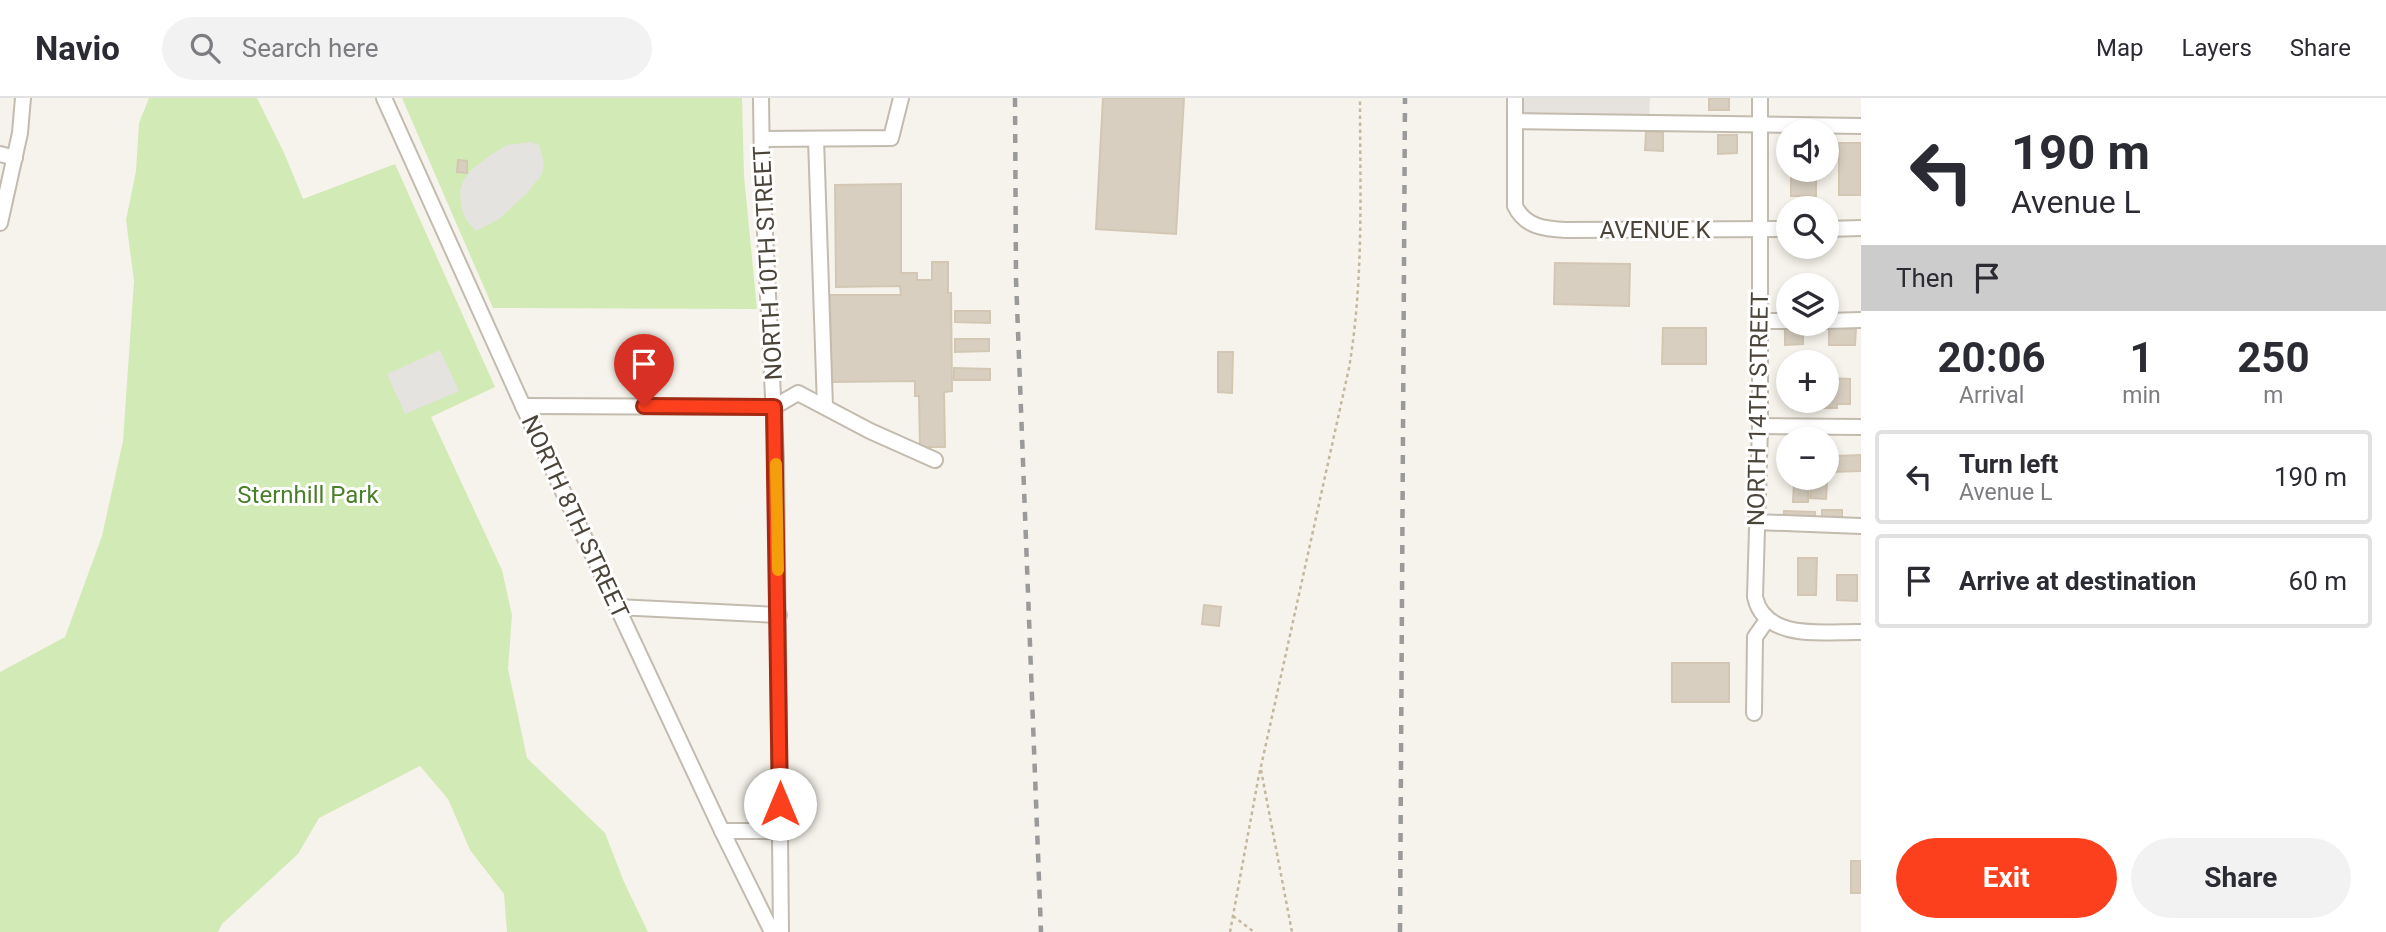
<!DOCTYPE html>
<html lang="en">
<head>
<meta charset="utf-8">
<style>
  :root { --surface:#fff; --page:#f2f2f3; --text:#2b2b33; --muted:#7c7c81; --line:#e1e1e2; --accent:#fc3f1d }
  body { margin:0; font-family:Roboto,sans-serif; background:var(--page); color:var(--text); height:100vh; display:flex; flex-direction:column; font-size:26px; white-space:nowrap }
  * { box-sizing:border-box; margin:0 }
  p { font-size:23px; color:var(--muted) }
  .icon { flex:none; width:38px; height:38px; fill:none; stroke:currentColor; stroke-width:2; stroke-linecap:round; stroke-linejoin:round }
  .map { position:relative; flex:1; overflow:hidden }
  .panel { display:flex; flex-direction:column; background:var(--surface); width:525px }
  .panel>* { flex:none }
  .guide { background:#fff; color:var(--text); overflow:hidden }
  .fabs { position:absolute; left:1776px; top:21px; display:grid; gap:14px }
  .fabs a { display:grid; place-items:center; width:63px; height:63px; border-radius:50%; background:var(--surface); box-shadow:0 4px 10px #0003; font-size:35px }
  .pin { position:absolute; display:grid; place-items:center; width:60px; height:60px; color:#fff; margin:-72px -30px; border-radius:50% 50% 50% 0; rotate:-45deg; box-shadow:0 0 7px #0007 }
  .pin .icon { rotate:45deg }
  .me { position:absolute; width:77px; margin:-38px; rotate:0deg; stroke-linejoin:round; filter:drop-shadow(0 0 5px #0008) }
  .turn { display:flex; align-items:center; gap:24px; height:147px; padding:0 35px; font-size:32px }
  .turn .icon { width:91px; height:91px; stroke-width:2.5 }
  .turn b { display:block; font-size:49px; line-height:60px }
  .then { display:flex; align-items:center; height:66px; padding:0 35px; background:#0003; gap:14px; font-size:26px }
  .eta { display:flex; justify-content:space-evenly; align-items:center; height:119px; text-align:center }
  .eta b { font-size:42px; font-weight:700; line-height:49px }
  .action { display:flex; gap:14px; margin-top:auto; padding:14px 35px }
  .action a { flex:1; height:80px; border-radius:42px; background:var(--accent); color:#fff; font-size:28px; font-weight:700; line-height:80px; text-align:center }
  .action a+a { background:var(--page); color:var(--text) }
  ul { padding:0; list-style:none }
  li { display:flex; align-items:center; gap:21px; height:94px; margin:0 14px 10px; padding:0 21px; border:4px solid var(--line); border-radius:7px }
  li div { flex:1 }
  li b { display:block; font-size:26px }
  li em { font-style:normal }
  header { display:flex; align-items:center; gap:42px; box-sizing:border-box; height:98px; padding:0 35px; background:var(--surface); border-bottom:2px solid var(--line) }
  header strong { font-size:33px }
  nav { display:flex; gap:38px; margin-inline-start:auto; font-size:24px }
  .search { width:490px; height:63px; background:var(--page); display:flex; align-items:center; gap:18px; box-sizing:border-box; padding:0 24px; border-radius:38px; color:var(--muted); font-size:26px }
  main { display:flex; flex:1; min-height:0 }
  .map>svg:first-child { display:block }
</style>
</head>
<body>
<header>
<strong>Navio</strong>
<div class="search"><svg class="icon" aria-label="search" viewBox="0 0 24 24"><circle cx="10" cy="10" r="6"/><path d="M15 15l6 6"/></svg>Search here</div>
<nav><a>Map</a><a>Layers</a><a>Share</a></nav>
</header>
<main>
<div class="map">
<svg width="1861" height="834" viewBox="0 0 1861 834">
  <rect width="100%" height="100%" fill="#f6f3ec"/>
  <path fill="#e6e2dd" d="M1524 0H1650L1649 22 1523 18Z"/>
  <g fill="#d2eab5">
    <path d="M149 0H257L285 57 303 101 395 66 495 289 431 319 502 472 512 517 508 571 527 660 605 735 624 784 648 834H507L504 796 470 752 448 701 420 668 319 720 298 756 222 826 218 834H0V574L65 539 102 438 123 343 134 183 126 122 136 73 139 25Z"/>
    <path d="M402 0H742L744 78 757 211 493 210Z"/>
  </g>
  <g fill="#e5e3e0">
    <path d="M531 44 539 47 544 65 542 76 527 95 499 121 476 133 466 122 461 108 460 93 463 83 470 73 489 58 507 47Z"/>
    <path d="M440 252 459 293 405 316 387 276Z"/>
  </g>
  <g fill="#d8cfc1" stroke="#d3c7b4" stroke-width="2">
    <path d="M1103 0H1184L1176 136 1096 131Z"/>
    <rect x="1709" y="0" width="20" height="12"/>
    <path d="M1646 34H1663V53L1645 52Z"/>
    <path d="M1718 37H1737V55L1718 56Z"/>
    <rect x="1839" y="45" width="22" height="52"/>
    <path d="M458 62 467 63V75L457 74Z"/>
    <rect x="1791" y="72" width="25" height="26"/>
    <path d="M901 86V175H917V182H932V164H948V195H951L952 293 944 294 945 349H920L919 298H915V283L831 284 830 197H901L900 188 836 189 835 87Z"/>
    <path d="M1555 165 1630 166 1629 208 1554 206Z"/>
    <path d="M955 213H990V225L955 224Z"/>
    <path d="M1663 230H1706V266H1662Z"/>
    <path d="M1829 230 1856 231 1855 247H1829Z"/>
    <path d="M1785 231H1803V246L1785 247Z"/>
    <path d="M955 241H989V253L955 254Z"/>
    <path d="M1218 254H1233L1232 295 1218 294Z"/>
    <path d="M954 270 990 271V282H954Z"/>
    <path d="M1827 280 1850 281V306H1837V310H1813V303H1827Z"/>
    <path d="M1861 357V373L1829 374V364H1836V358Z"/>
    <path d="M1794 384H1808V404H1793Z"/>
    <path d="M1811 385H1827L1826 401 1810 400Z"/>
    <path d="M1822 412H1842V421L1822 420Z"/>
    <path d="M1784 413 1815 414V420L1784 419Z"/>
    <path d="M1798 460H1817L1816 497H1798Z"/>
    <path d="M1837 477H1857V503L1837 502Z"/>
    <path d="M1204 507 1221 509 1219 528 1202 526Z"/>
    <rect x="1672" y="565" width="57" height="39"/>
    <rect x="1851" y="763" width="10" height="32"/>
  </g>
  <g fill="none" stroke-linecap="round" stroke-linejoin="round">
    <g stroke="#c2bbae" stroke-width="18">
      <g id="minor">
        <path d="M384 0 523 308 722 733 772 834"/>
        <path d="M761 0 762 74 776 360 781 834"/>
        <path d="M1515 0V108C1525 129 1545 131 1566 132L1788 131"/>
        <path d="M1760 0V328L1755 499C1765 544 1826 533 1861 534"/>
        <path d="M1515 23 1861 28"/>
        <path d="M762 41 891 40 901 0"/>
        <path d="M816 41 825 309"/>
        <path d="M0 56 15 60"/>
        <path d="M0 125 20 35 23 0"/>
        <path d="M1827 131 1861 130"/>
        <path d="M1760 223H1788"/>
        <path d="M1827 223 1861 222"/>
        <path d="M523 308 774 309 798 295 870 333 935 362"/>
        <path d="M1760 328 1861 329"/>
        <path d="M1757 424 1861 428"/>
        <path d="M617 509 779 517"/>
        <path d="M1754 615 1755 539 1767 522"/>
        <path d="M722 733H780"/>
      </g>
    </g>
    <g stroke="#c4b79f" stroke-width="2.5" stroke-dasharray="3.5 3.5" stroke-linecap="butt">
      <path d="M1261 672 1292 834"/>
      <path d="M1233 818 1254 834"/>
      <path d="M1230 834 1258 682 1349 270C1364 181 1360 90 1360 0"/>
    </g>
    <use href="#minor" stroke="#fff" stroke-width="14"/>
    <g stroke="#9a9a9a" stroke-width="4.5" stroke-dasharray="9 9" stroke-linecap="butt">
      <path d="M1015 0 1016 181 1041 834"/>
      <path d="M1400 834 1405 0"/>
    </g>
  </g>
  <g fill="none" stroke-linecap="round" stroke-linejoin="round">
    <g stroke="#a42913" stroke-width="18">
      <path id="route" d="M644 308 774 309 780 706"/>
    </g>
    <use href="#route" stroke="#fc3f1d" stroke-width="12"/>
    <path stroke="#f59e0b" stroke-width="12" d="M776 366 778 472"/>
  </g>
  <g text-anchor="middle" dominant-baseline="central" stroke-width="6" stroke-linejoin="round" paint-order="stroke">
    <g font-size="24" fill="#4b4439" stroke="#fff">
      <text x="1655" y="132">AVENUE K</text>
      <text transform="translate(768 165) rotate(-93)">NORTH 10TH STREET</text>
      <text transform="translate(1758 311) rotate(-89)">NORTH 14TH STREET</text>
      <text transform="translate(575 419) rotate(65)">NORTH 8TH STREET</text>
    </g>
    <g font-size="24" fill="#4a7f2a" stroke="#fff">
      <text x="308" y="397">Sternhill Park</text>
    </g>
  </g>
</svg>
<div class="fabs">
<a><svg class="icon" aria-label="sound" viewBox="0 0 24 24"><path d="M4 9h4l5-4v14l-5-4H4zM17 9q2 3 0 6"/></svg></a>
<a><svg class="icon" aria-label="search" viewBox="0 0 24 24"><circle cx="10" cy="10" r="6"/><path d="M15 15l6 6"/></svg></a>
<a><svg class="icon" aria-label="layers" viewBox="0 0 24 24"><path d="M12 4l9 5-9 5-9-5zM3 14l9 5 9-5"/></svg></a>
<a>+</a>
<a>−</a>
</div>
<div class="pin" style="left:644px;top:308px;background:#d93025"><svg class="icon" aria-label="arrive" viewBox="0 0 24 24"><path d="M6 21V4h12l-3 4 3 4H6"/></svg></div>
<svg class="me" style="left:780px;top:706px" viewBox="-20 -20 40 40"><circle r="19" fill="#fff"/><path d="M0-13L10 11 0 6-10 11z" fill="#fc3f1d"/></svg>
</div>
<section class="panel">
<div class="guide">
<div class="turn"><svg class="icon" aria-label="left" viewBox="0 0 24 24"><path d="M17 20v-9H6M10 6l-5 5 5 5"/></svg><div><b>190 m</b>Avenue L</div></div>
<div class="then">Then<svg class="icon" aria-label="arrive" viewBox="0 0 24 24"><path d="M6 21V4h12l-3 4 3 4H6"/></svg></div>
</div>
<div class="eta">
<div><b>20:06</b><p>Arrival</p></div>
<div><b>1</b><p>min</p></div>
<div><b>250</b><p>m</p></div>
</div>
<ul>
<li><svg class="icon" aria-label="left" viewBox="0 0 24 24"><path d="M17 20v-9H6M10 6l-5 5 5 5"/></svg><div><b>Turn left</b><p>Avenue L</p></div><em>190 m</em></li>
<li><svg class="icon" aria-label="arrive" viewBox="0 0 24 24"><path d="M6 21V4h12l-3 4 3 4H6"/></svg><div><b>Arrive at destination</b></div><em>60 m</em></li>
</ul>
<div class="action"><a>Exit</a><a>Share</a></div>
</section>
</main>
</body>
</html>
